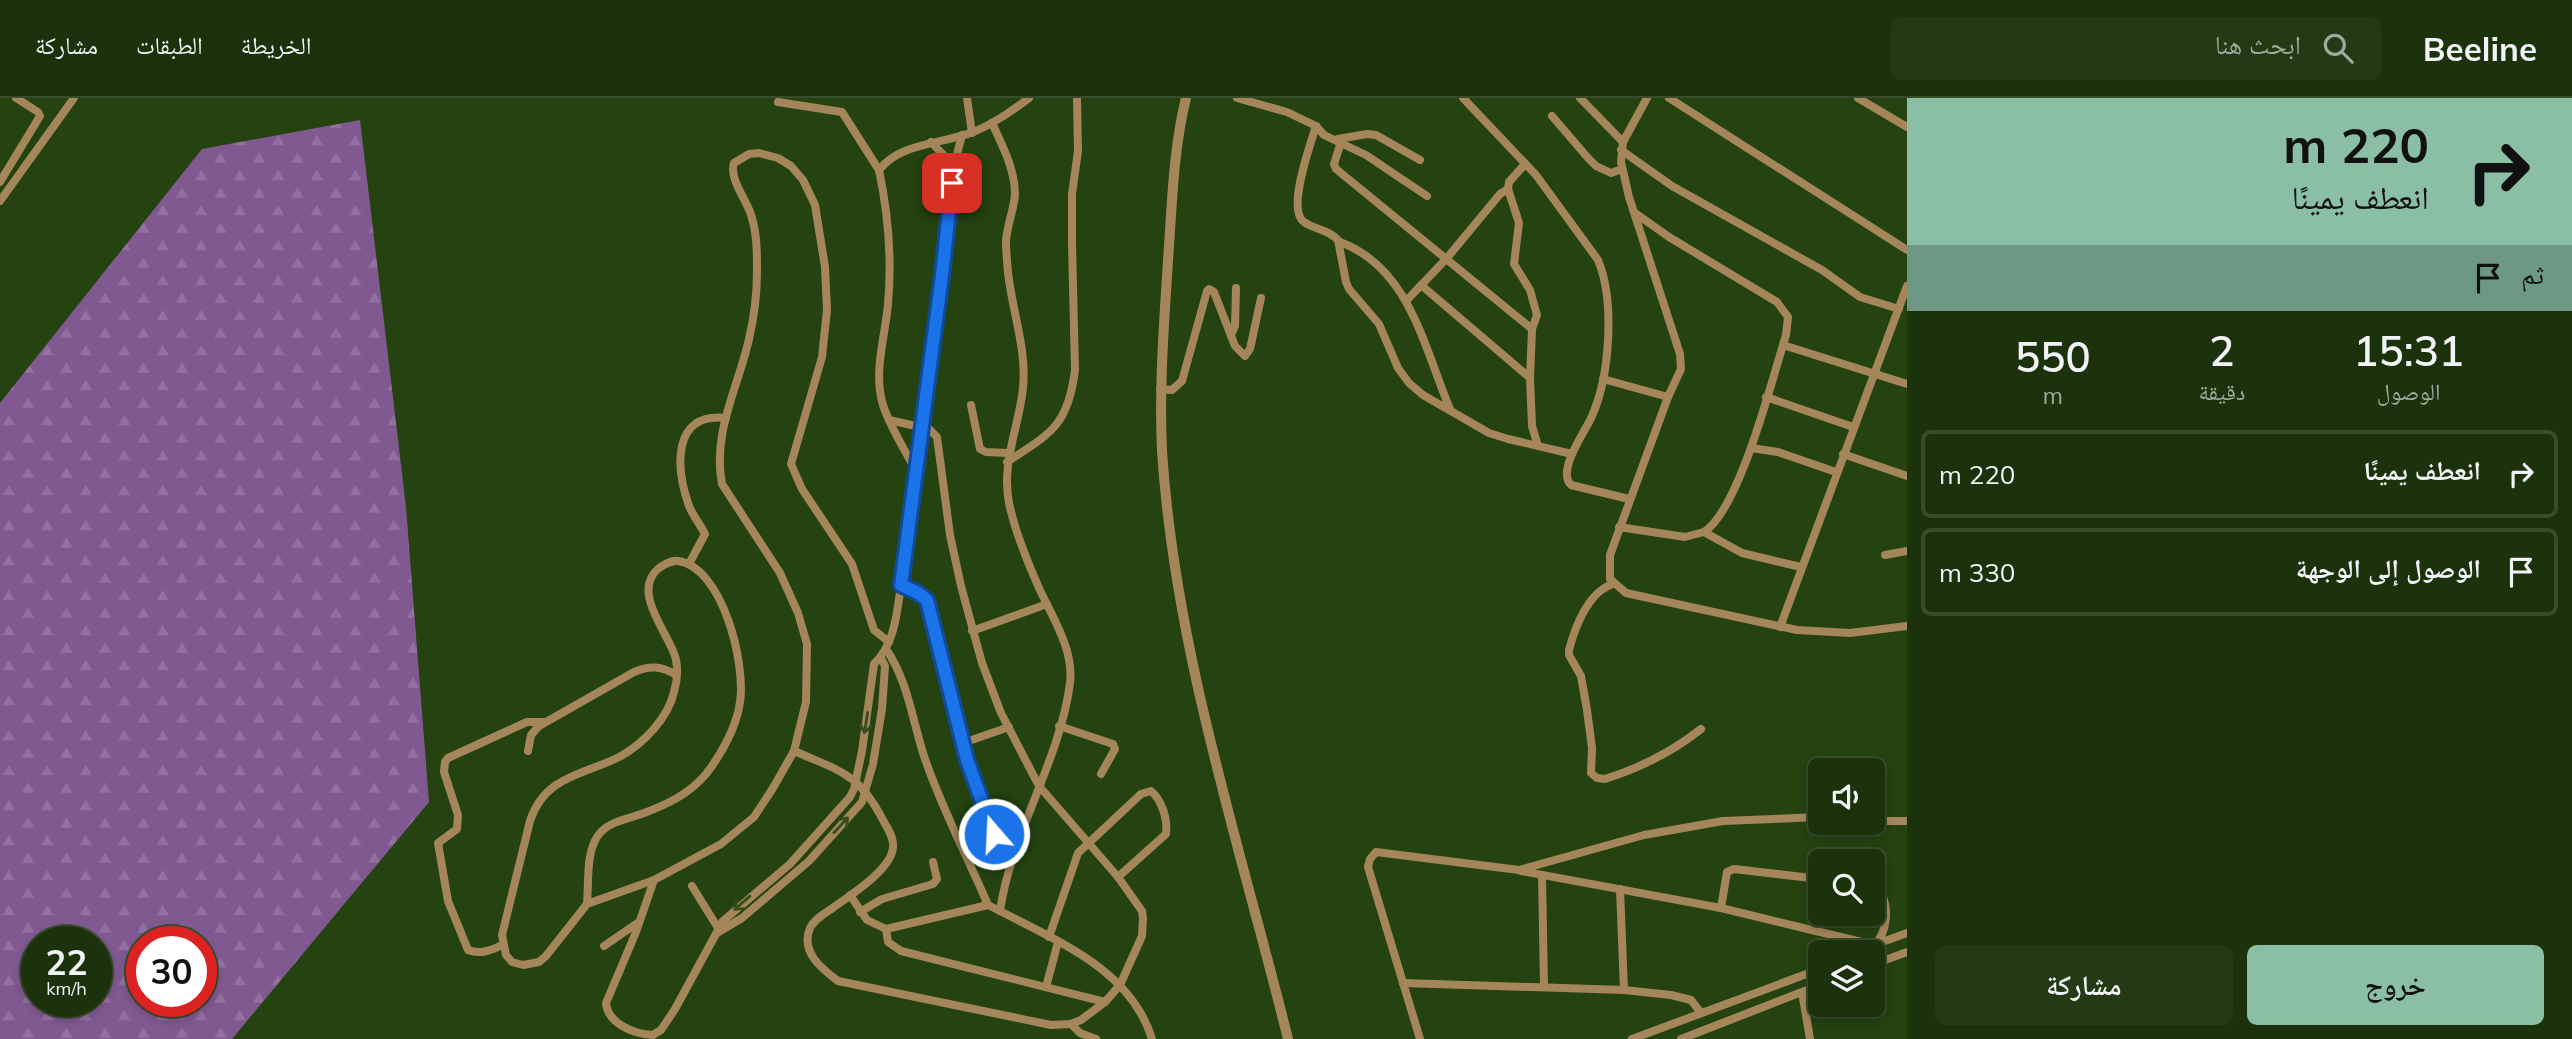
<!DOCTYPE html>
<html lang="ar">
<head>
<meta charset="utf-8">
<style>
  :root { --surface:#1b320c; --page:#243a15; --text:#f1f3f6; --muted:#a0aa9d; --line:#394d2d; --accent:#8abfa5 }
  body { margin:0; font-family:Mulish,"Noto Naskh Arabic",sans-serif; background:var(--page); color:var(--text); direction:rtl; height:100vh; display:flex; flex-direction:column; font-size:26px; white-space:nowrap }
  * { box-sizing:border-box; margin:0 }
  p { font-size:23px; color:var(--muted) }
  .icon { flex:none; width:38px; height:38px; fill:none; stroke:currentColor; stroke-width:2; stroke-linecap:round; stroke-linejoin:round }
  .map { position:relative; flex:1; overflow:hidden; direction:ltr }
  .side { display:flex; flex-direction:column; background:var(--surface); width:665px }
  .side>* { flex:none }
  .guide { background:#8abfa5; color:#111; overflow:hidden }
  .buttons { position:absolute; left:1808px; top:660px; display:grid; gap:14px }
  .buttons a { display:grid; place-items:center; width:77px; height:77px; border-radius:10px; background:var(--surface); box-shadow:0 4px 10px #0003,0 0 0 2px var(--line); font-size:35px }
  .speed { position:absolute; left:21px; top:828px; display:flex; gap:14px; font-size:35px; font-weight:700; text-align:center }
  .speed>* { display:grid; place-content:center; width:91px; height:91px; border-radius:50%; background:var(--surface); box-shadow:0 4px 10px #0003,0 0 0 2px var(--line); line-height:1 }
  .speed small { font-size:18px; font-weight:400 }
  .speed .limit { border:10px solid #d22; background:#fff; color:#111 }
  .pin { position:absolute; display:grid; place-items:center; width:60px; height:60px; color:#fff; margin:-30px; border-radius:14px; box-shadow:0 4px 10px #0006 }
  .me { position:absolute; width:77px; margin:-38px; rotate:341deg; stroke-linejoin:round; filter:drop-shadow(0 0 5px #0008) }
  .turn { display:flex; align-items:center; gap:24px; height:147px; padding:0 28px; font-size:32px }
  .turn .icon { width:91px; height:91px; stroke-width:2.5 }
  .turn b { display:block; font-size:49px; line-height:60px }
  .then { display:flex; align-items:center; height:66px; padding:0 28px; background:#0003; gap:14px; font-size:26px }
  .eta { display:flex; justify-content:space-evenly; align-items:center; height:119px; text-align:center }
  .eta b { font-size:42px; font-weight:600; line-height:49px }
  .primary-button { display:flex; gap:14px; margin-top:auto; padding:14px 28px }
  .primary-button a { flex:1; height:80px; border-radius:10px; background:var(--accent); color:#111; font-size:28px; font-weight:600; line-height:80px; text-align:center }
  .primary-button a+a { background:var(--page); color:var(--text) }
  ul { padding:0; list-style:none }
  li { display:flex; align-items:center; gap:21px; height:88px; margin:0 14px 10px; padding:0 14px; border:4px solid var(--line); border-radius:10px }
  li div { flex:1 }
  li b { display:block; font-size:26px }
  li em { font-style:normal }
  header { display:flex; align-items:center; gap:42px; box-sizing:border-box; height:98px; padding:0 35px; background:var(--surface); border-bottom:2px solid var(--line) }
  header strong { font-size:33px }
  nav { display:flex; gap:38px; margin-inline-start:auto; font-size:24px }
  .search { width:490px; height:63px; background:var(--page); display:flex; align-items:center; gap:18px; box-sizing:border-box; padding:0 24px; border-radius:10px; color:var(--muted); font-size:26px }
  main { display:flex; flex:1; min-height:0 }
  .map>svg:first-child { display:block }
</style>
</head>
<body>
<header>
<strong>Beeline</strong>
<div class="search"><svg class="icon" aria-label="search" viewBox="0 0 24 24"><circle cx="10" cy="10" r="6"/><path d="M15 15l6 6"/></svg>ابحث هنا</div>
<nav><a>الخريطة</a><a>الطبقات</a><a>مشاركة</a></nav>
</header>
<main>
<section class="side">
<div class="guide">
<div class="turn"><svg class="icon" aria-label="right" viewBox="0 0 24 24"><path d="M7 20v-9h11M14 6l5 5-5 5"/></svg><div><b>220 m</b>انعطف يمينًا</div></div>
<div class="then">ثم<svg class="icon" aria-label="arrive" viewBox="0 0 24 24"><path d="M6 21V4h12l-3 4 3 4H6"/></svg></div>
</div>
<div class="eta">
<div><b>15:31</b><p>الوصول</p></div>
<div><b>2</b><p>دقيقة</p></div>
<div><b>550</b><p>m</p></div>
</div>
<ul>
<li><svg class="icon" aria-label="right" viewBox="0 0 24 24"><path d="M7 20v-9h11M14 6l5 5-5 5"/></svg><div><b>انعطف يمينًا</b></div><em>220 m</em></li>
<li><svg class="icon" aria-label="arrive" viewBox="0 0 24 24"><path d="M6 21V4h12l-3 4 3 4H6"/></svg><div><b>الوصول إلى الوجهة</b></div><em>330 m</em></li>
</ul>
<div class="primary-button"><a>خروج</a><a>مشاركة</a></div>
</section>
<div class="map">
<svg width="1907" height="941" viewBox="0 0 1907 941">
  <defs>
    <pattern id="forest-firs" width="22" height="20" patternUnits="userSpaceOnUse" patternTransform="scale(1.75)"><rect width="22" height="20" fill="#805991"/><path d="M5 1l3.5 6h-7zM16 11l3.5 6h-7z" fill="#9271a0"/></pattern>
  </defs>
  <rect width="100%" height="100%" fill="#244310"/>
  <path fill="url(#forest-firs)" fill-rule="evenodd" d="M360 22 406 409 429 704 232 941H0V305L202 51ZM37 844H96V903H37ZM142 844H201V903H142Z"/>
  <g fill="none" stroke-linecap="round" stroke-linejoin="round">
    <g stroke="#a5865a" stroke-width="8">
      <path d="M967 0 972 35"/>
      <path d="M1237 0 1287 14 1316 28 1324 37 1366 57 1427 98"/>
      <path d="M1463 0 1536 77 1598 162C1615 203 1610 277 1592 318 1586 333 1556 372 1571 387L1629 401"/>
      <path d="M1580 0 1623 44"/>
      <path d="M1647 0 1623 44 1621 64 1629 99 1680 256 1681 271 1668 299 1610 457V481L1626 495 1797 532 1850 535 1907 528"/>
      <path d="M1669 0 1907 152"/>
      <path d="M1858 0 1907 29"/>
      <path d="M778 4 842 14 879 72"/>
      <path d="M1552 18 1588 60 1596 68 1611 75 1622 71"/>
      <path d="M992 25C1002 47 1015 71 1015 96 1014 112 1007 127 1006 143 1006 153 1007 164 1008 174 1012 213 1027 251 1023 290 1019 329 1001 365 1009 405 1015 434 1027 463 1039 490 1052 519 1074 551 1070 585 1060 663 1011 735 1000 813"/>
      <path d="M1316 28C1311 45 1286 112 1304 124 1315 132 1328 131 1338 142L1346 184 1349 191 1379 226 1398 270 1409 285 1423 297 1489 335 1508 341 1572 356"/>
      <path d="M1338 41 1367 36 1376 37 1420 62"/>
      <path d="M931 44 954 68 962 37"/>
      <path d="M1341 44 1334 66 1336 71 1532 231"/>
      <path d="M1621 52 1672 88 1822 172 1860 199 1899 211"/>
      <path d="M1525 66 1509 84 1508 91 1519 125 1514 166 1530 192 1537 217 1532 231 1530 280 1532 328 1538 348"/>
      <path d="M0 84 40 18 38 14 16 0"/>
      <path d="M0 103 74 0"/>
      <path d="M1635 115 1669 139 1777 204 1788 219 1786 237C1772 281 1740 411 1704 434"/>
      <path d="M1340 144C1410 170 1424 250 1450 311"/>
      <path d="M1421 187 1530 280"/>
      <path d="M1407 202 1447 160 1500 96 1508 91"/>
      <path d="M1231 237 1235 228 1236 190"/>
      <path d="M1783 247 1907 286"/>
      <path d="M1603 281 1668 299"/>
      <path d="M1160 291 1172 292 1182 283 1207 193 1209 191 1214 194 1235 248 1245 258 1250 251 1261 200"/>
      <path d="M1766 299 1853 329"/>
      <path d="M971 307 980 351 986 354 1008 355"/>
      <path d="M1751 350 1778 354 1836 374"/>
      <path d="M1843 356 1907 378"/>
      <path d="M1007 364C1051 335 1068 328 1075 272L1072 146V96L1078 53 1077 0"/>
      <path d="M914 370C904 350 890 329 883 307 873 274 885 240 888 206 892 162 888 115 879 72 901 44 943 46 973 34 994 26 1012 13 1029 0"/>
      <path d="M1619 429 1685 439 1704 434 1742 455 1801 469"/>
      <path d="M1885 457 1907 453"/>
      <path d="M689 466 705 436C700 426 693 418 689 408 676 371 671 314 726 320"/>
      <path d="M1613 486C1588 494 1575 529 1569 552V557L1581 578 1587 612 1592 650 1591 675 1597 680 1605 681C1640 670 1672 654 1701 631"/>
      <path d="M901 487 918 495 927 502 967 662 998 747 1006 753 1015 756"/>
      <path d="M1780 529 1907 188"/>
      <path d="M972 533 1047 506"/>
      <path d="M886 551C908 583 912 621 924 658 941 709 967 758 988 807"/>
      <path d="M1059 628 1113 646 1115 651 1101 676"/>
      <path d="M963 645 1009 629"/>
      <path d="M528 653 531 637 539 628 634 574C650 567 662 568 676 577"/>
      <path d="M794 653C842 674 859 675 884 724 888 731 894 740 893 749 892 771 851 797 834 809 826 815 814 821 810 830 800 854 822 871 838 883L1051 927 1071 926 1081 922 1105 904 1120 887 1142 838 1143 820 1142 813 1118 779 1039 688 1001 615 982 565 961 488 950 437 937 339 929 331 889 322"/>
      <path d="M1872 723H1907"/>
      <path d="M1521 773 1721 810 1874 847 1907 835"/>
      <path d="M1542 777 1544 889"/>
      <path d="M654 782 636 834 606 905C608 926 634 936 653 937L661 932 675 911 723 823 790 766 850 699 854 691 862 653 874 566C895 546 897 514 901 487L954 68"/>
      <path d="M692 788 718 830"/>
      <path d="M1620 791 1624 892"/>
      <path d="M850 797 867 822 886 831 988 807 1000 813C1059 844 1131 872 1152 941"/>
      <path d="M587 806C589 785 585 750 601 734 611 723 631 720 644 715 668 706 689 696 706 676 721 657 737 628 740 604 746 567 723 469 678 463 671 462 665 466 659 470 629 494 672 539 676 562 678 572 677 584 674 594 668 620 644 645 621 658 585 677 545 677 530 723L502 837 506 857 512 864 523 867 539 864 546 858 587 806 654 782 721 746 754 719 773 690 794 653 806 604 807 546 798 515 780 475 722 386C712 335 738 290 749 241 754 220 757 194 757 172 757 153 757 133 750 114 745 100 729 80 734 65L749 56 759 55 778 60 791 68 803 82 815 107 825 169 827 212 822 259 791 366 802 391 852 466 874 532 889 544"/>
      <path d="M1721 810 1727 774 1734 771 1820 781"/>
      <path d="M860 814 882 801 933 786 937 781 933 764"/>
      <path d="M886 831 888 844 901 853 1105 904"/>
      <path d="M717 835 742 820 809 763 862 704 873 666 882 611 885 568 881 560"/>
      <path d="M1049 839 1078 755 1141 696 1151 693C1162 702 1168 722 1166 736L1118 779"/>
      <path d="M502 847C492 852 480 857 468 852L448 803 438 745 457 731 458 717 444 674 445 664 448 660 527 624H545"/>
      <path d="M604 848 639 824"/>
      <path d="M1858 854C1863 852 1870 850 1874 847 1888 834 1889 810 1881 794L1872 791"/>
      <path d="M1872 867 1907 854"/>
      <path d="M1403 885 1624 892 1671 897 1691 902 1701 915"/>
      <path d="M1046 889 1058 844"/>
      <path d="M1802 894 1810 941"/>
      <path d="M1071 926 1080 935 1096 941"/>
      <path d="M1420 941 1368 769 1370 761 1376 754 1519 772 1644 737 1723 723 1820 719"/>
      <path d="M1632 941 1820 871"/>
      <path d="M1681 941 1820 887"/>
    </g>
    <path stroke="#a5865a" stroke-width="10" d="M1186 0C1173 53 1172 108 1168 163 1164 226 1159 289 1162 353 1175 553 1240 747 1288 941"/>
  </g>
  <defs><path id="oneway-shaft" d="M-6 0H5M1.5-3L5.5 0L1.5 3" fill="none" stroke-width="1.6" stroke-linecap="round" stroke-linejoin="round" transform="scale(1.75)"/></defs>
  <g stroke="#374d1b">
    <use href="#oneway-shaft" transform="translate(866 625) rotate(99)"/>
    <use href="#oneway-shaft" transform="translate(841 727) rotate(-47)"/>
    <use href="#oneway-shaft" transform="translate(742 805) rotate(139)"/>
  </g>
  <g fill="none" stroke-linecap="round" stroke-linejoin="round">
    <g stroke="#114b97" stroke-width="18">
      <path id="route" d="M952 85 942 177 901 487 918 495 927 502 967 662 994 736"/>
    </g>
    <use href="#route" stroke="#1a73e8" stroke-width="12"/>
  </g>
</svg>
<div class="buttons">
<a><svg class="icon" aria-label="sound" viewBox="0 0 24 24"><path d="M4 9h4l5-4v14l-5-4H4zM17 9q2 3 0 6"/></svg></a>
<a><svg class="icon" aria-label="search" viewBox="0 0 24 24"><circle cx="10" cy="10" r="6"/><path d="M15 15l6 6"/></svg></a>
<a><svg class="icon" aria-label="layers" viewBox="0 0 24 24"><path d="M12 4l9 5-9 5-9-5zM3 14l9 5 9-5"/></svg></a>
</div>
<div class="speed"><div>22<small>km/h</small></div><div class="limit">30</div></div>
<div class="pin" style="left:952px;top:85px;background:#d93025"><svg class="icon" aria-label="arrive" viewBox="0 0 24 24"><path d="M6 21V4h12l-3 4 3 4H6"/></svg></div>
<svg class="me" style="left:994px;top:736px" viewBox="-20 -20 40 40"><circle r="17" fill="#1a73e8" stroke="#fff" stroke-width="3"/><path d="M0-11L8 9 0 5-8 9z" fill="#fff"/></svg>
</div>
</main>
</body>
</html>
